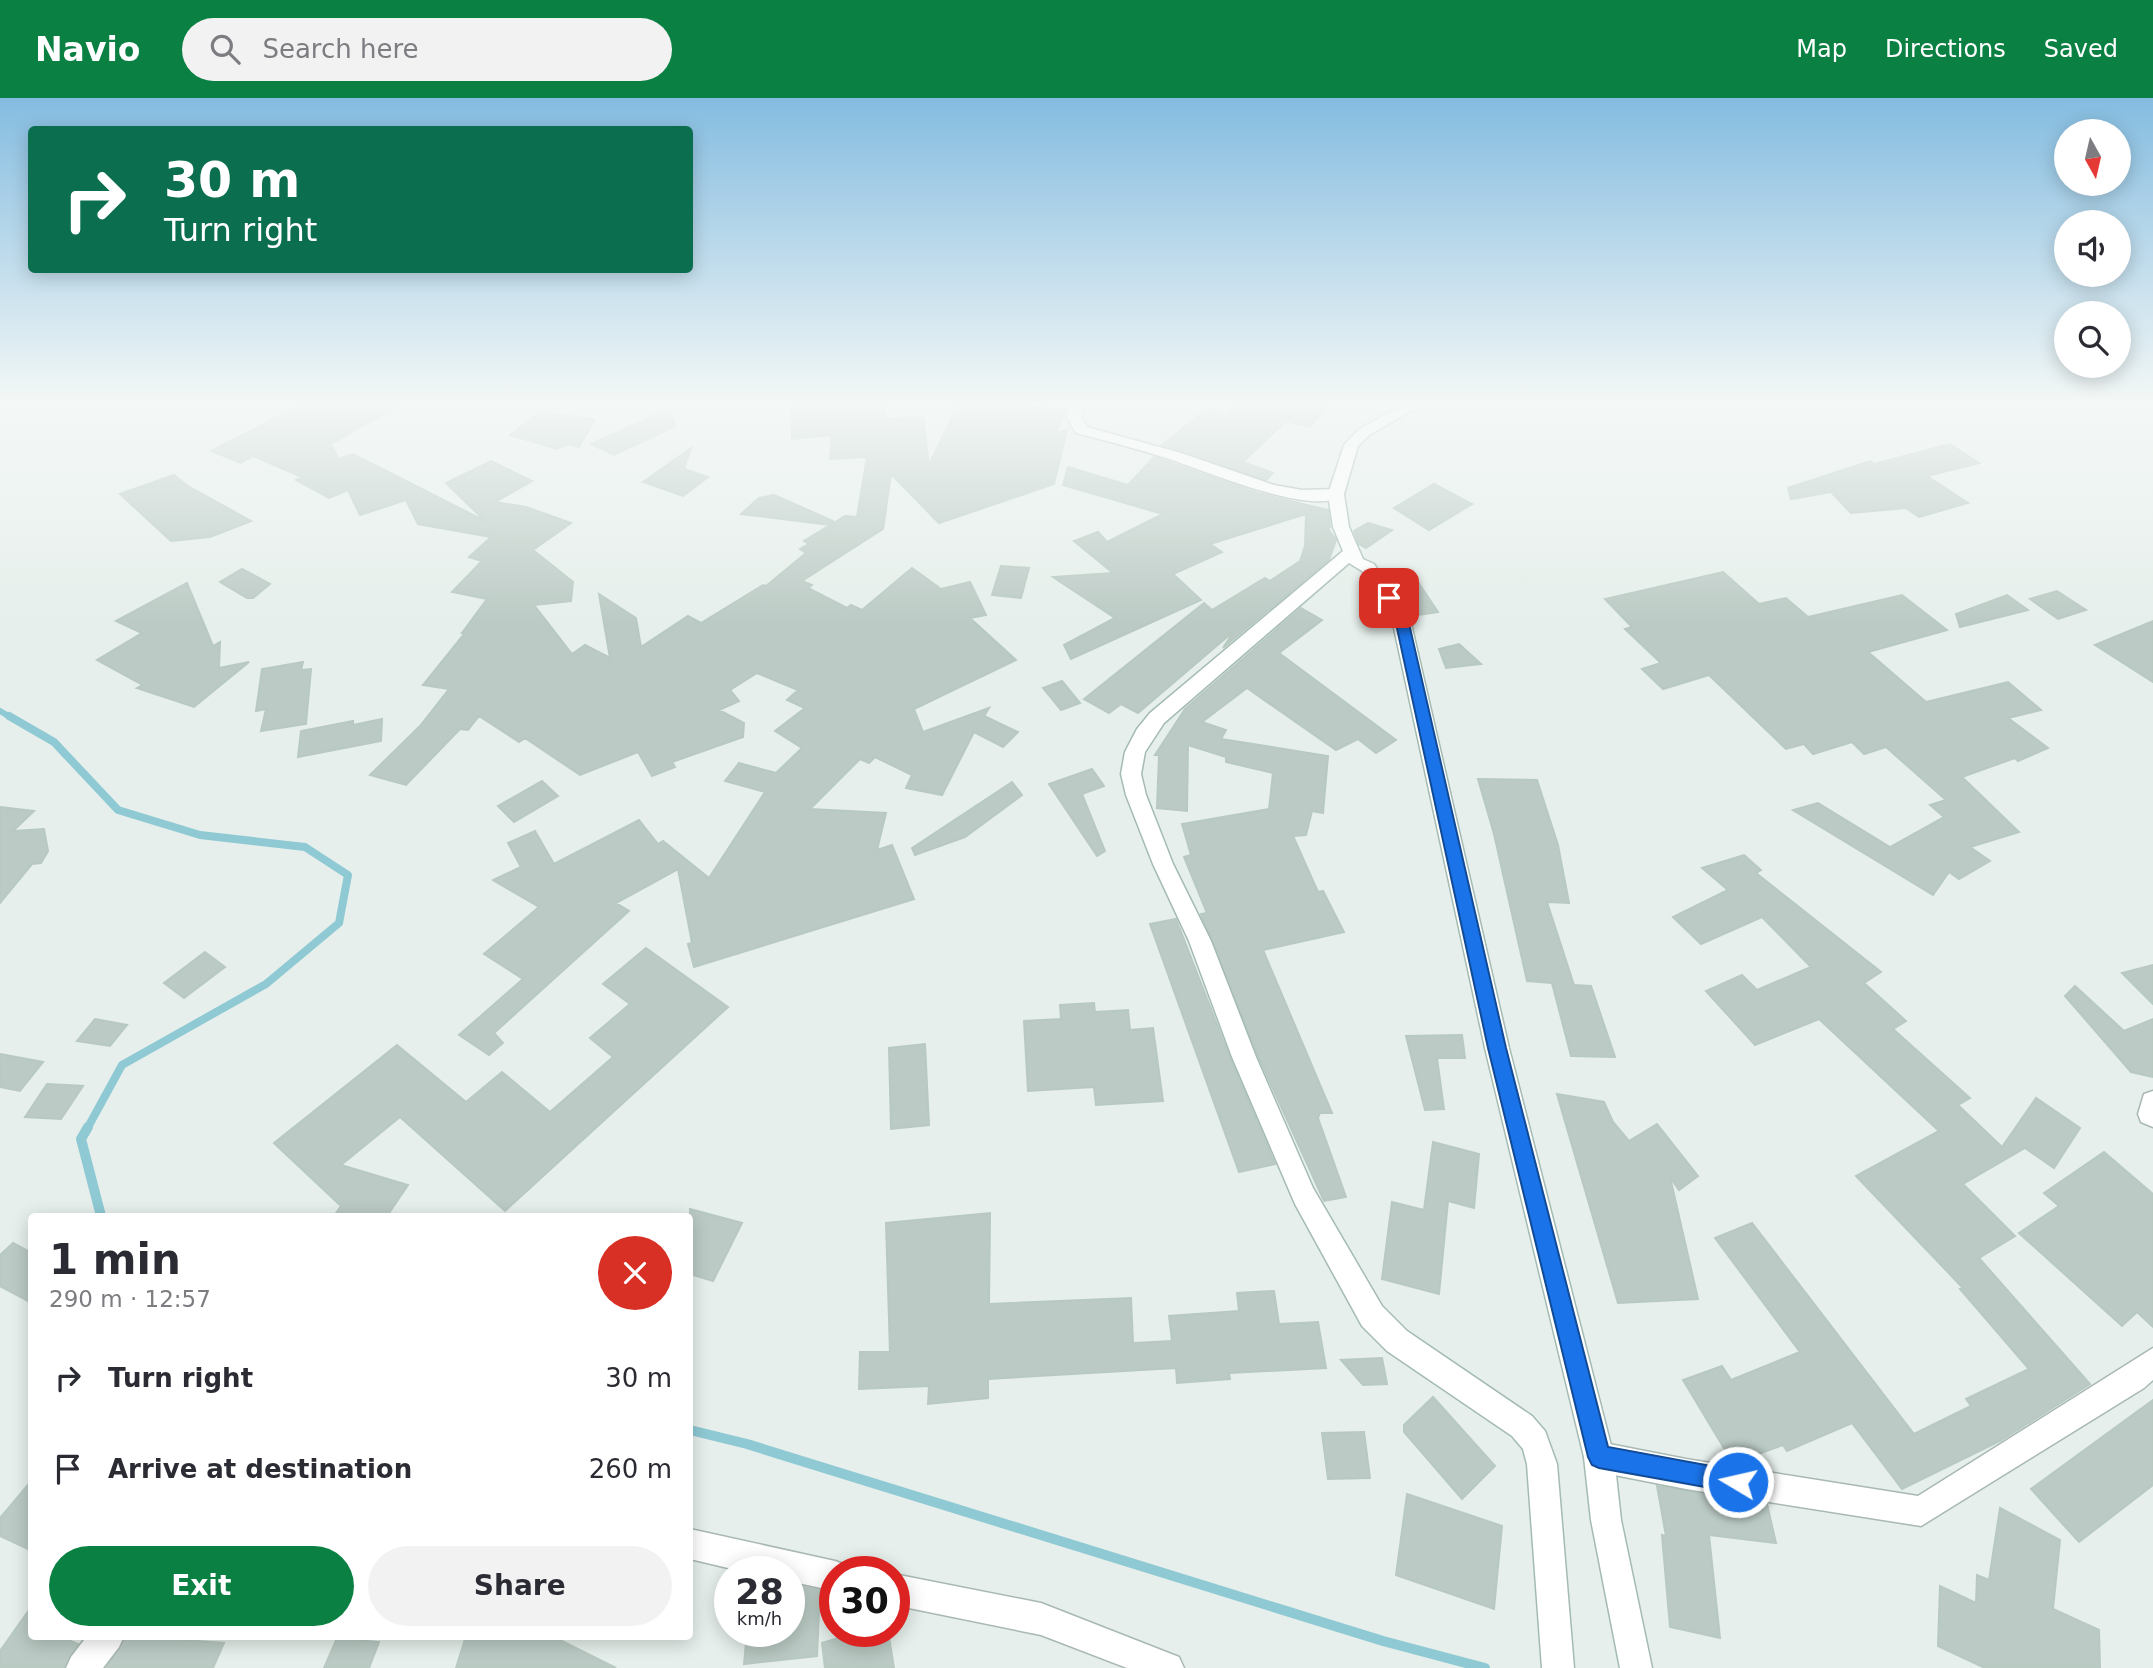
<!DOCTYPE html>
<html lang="en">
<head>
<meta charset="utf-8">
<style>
  :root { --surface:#fff; --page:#f2f2f3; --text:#2b2b33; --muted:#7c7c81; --accent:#0b8043 }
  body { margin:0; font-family:"DejaVu Sans",sans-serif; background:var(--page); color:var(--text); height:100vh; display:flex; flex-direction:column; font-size:26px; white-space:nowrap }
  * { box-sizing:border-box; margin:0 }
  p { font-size:23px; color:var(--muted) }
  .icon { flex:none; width:38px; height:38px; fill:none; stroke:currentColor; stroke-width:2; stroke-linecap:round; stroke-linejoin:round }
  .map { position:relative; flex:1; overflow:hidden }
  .details { position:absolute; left:28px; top:1115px; width:665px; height:427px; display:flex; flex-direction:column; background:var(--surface); border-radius:7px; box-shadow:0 4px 18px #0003 }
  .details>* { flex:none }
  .top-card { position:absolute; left:28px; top:28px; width:665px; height:147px; border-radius:7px; box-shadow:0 4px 18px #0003; background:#0b6e4f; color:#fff; overflow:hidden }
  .needle { width:46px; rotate:172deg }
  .tools { position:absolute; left:2054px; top:21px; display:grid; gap:14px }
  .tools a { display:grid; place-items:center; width:77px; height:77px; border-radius:50%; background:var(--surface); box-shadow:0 4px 18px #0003; font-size:35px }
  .speed { position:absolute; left:714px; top:1458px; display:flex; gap:14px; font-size:35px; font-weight:700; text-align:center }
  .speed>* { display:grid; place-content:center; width:91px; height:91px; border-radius:50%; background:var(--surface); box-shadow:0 4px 18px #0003; line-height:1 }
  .speed small { font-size:18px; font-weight:400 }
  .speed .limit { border:10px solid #d22; background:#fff; color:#111 }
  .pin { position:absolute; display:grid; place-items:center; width:60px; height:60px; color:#fff; margin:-30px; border-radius:14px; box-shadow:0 4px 10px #0006 }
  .me { position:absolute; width:77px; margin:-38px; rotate:279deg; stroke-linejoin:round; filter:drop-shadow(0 0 5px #0008) }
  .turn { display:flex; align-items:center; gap:24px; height:147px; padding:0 21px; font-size:32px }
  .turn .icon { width:91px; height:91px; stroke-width:2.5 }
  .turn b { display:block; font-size:49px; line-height:60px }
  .round { display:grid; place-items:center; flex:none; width:74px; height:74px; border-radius:37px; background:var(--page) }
  .head { display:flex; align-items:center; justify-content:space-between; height:119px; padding:0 21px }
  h1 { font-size:42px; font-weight:800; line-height:52px }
  .primary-button { display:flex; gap:14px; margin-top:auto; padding:14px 21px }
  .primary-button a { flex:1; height:80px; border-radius:42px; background:var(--accent); color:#fff; font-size:28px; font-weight:800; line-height:80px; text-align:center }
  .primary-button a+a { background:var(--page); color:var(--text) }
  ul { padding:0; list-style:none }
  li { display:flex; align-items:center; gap:21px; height:91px; padding:0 21px }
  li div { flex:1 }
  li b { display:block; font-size:26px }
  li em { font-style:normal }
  header { display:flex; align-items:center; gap:42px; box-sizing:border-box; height:98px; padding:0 35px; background:var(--accent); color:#fff }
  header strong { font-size:33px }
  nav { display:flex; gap:38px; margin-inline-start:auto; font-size:24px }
  .search { width:490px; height:63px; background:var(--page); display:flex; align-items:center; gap:18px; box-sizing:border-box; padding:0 24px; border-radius:38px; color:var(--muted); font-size:26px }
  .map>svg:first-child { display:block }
</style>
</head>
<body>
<header>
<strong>Navio</strong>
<div class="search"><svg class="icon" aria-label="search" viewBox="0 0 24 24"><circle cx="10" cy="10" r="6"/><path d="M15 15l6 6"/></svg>Search here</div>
<nav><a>Map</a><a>Directions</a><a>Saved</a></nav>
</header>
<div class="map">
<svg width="2153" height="1570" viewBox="0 0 2153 1570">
  <rect width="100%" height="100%" fill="#e6efeb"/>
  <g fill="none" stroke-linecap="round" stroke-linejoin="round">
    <path stroke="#8ec9d4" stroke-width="6" d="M0 613 12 620"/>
    <path stroke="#8ec9d4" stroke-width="8" d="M9 618 54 644 118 712 200 737 305 749 348 777 339 825 266 886 122 967 87 1031"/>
    <g stroke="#8ec9d4" stroke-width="10">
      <path d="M88 1029 81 1041 101 1118"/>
      <path d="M690 1332 747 1346 1383 1543 1485 1570"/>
    </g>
  </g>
  <g fill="#bbcac4" stroke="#b8c9c2" stroke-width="2">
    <path d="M303 306H401L331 346 339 361 353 356 485 423 446 385 491 363 532 383 495 404 526 409 571 425 533 452 573 484 571 503 534 507 572 556 585 547 610 560 599 496 636 520 641 549 688 518 701 525 763 487 766 488 806 455 800 451 809 446 804 443 830 427 741 416 759 400 774 397 833 423 832 426 845 418 857 419 867 359 830 361 832 337 792 341 791 306H885L886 321 923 318 929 367 958 306H1010L1066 312 1056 335 1067 332 1054 386 939 425 891 376 883 431 802 483 812 487 808 490 847 510 851 507 862 512 912 470 941 491 970 484 986 517 970 520 1016 562 914 611 923 634 989 610 984 618 1018 634 1003 649 974 634 942 697 906 690 912 677 875 659 869 665 860 661 810 711 886 715 877 752 892 747 914 801 694 869 688 846 692 845 678 771 616 805 629 813 494 935 503 945 489 957 459 937 523 881 484 856 539 809 493 782 521 769 508 745 535 733 554 766 639 722 658 746 663 743 709 780 765 694 725 683 739 665 776 675 802 650 775 633 805 610 787 602 798 592 757 575 730 592 739 603 719 612 744 625 743 639 672 664 675 669 652 678 638 654 580 677 525 640 519 644 479 618 468 632 460 631 406 687 370 677 420 628 449 591 423 587 465 535H462L487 501 452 494 482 463 469 459 491 439 418 426 406 402 360 417 348 392 329 400 296 382 302 379 253 358 241 365 211 353Z"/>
    <path d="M1237 306H1329L1310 329 1286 323 1243 364 1273 375 1266 382 1162 347 1208 310 1226 317Z"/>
    <path d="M669 311 676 328 614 357 591 346Z"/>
    <path d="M540 314 595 321 579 349 568 346 557 351 510 337Z"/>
    <path d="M1950 346 1979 365 1927 378 1968 405 1919 419 1906 410 1851 415 1831 394 1791 401 1788 390 1870 363 1874 366Z"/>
    <path d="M691 350 684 371 708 379 683 398 643 384Z"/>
    <path d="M1154 359 1258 395 1328 412 1330 429 1328 431 1336 442 1329 462 1223 550 1234 533 1138 615 1121 606 1109 615 1084 601 1204 505 1212 512 1265 480 1270 483 1300 463 1305 448 1306 416 1210 446 1222 454 1173 476 1201 502 1071 561 1064 547 1115 520 1053 479 1113 475 1074 443 1098 434 1107 444 1163 416 1063 387 1068 369 1128 387Z"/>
    <path d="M174 377 188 388 251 423 210 439 171 443 120 396Z"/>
    <path d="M1434 386 1472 406 1429 432 1394 410Z"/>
    <path d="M1368 425 1392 432 1366 450 1359 446 1354 433Z"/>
    <path d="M1001 468 1029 470 1021 500 992 497Z"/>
    <path d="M242 471 270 486 253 500H247L220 484Z"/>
    <path d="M1723 474 1759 506 1786 500 1808 519 1902 497 1947 532 1868 554 1926 604 2008 584 2041 612 2008 620 2048 650 2018 663 2015 660 1962 679 2019 734 1970 749 1990 763 1959 781 1949 774 1933 797 1793 712 1818 705 1890 749 1944 719 1930 707 1946 702 1886 649 1864 656 1852 644 1813 656 1804 646 1786 651 1709 577 1663 591 1642 571 1661 565 1625 531 1632 529 1605 501Z"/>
    <path d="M1418 484 1438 514 1412 518 1393 488Z"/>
    <path d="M187 485 213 548 220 544 219 570 249 564 194 609 137 590 143 587 97 562 142 535 116 523Z"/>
    <path d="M2057 493 2086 512 2058 521 2030 501Z"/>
    <path d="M2007 497 2028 512 1960 529 1956 516Z"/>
    <path d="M1301 510 1322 522 1279 555 1396 642 1376 655 1358 641 1336 652 1247 590 1202 624 1226 632 1221 641 1328 658 1323 715 1312 713 1306 737 1293 738 1318 794 1323 793 1344 834 1263 852 1332 1015H1320L1318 1020 1346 1099 1324 1103 1258 958 1201 816 1207 815 1184 759 1191 757 1182 726 1269 711 1273 675 1226 664V659L1188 647 1187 713 1157 710 1159 657H1155L1185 611Z"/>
    <path d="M2153 523V584L2095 547Z"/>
    <path d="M1459 546 1481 566 1446 570 1439 551Z"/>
    <path d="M303 564 301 572 311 571 306 626 261 633 266 611 256 613 262 571Z"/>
    <path d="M1062 583 1080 605 1061 612 1043 590Z"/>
    <path d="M382 621 381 643 298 659 301 633 353 623V627Z"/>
    <path d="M1092 671 1104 688 1082 696 1105 753 1097 758 1049 686Z"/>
    <path d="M1478 681 1537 682 1558 747 1569 805 1547 804 1574 887 1591 888 1615 959 1571 958 1552 885 1527 883 1494 736Z"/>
    <path d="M542 683 558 698 514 724 498 708Z"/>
    <path d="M1012 684 1022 697 965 739 915 757 912 750Z"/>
    <path d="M0 709 34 713 13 733 44 731 48 753 41 765 32 766 0 805Z"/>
    <path d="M1744 757 1761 772 1756 775 1881 874 1864 885 1906 923 1893 931 1970 1000 1958 1007 2002 1049 2036 1000 2080 1030 2054 1070 2025 1050 1963 1086 2015 1138 1979 1160 2090 1286 2000 1343 1902 1391 1852 1325 1787 1353 1783 1347 1733 1365 1683 1282 1722 1268 1731 1282 1800 1254 1715 1140 1752 1125 1914 1336 1971 1308 1966 1301 2029 1271 1960 1191 1963 1190 1856 1078 1939 1033 1819 921 1755 947 1706 893 1742 877 1757 892 1811 869 1762 819 1701 846 1673 819 1728 792 1702 770Z"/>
    <path d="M1176 821 1230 960 1275 1066 1239 1074 1150 826Z"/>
    <path d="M646 850 728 909 505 1113 400 1019 341 1067 408 1087 387 1118H334L341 1108 274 1045 397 947 466 1004 502 974 550 1014 613 959 590 940 630 906 603 886Z"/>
    <path d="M205 854 225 869 184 900 164 885Z"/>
    <path d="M2153 867V906L2122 875Z"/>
    <path d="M2075 888 2124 933 2153 921V979L2131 974 2065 898Z"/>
    <path d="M1094 905 1095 914 1128 912 1130 932 1153 930 1163 1003 1096 1007 1094 989 1028 993 1024 923 1061 921 1060 907Z"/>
    <path d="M95 921 127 927 110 948 77 943Z"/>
    <path d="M1462 937 1465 960H1437L1444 1011 1425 1012 1406 938Z"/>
    <path d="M925 946 929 1027 891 1031 889 950Z"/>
    <path d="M0 956 43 964 20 993 0 989Z"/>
    <path d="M47 986 83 988 61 1021 25 1019Z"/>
    <path d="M1557 996 1604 1004 1613 1024 1629 1043 1657 1026 1698 1078 1679 1092 1670 1079 1698 1201 1618 1205Z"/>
    <path d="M1433 1044 1479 1056 1474 1110 1448 1103 1439 1196 1382 1181 1392 1104 1424 1112Z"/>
    <path d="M2104 1054 2153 1096V1229L2137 1214 2122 1228 2019 1135 2059 1108 2044 1095Z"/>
    <path d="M690 1111 742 1125 713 1183 690 1176Z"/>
    <path d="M990 1115 989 1206 1131 1200 1133 1245 1172 1243 1169 1218 1239 1213 1237 1195 1274 1193 1279 1226 1318 1224 1326 1270 1229 1275 1230 1281 1177 1285 1176 1270 988 1281V1300L928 1306 929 1288 859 1291 860 1254H890L886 1125Z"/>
    <path d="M13 1145 32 1155V1205L0 1188V1157Z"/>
    <path d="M1382 1260 1387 1286 1363 1287 1341 1262Z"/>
    <path d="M1433 1299 1495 1368 1462 1401 1404 1334V1327Z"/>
    <path d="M2153 1302V1387L2079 1444 2031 1391Z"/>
    <path d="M1364 1334 1370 1380 1328 1381 1322 1335Z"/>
    <path d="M32 1382V1453L0 1438V1420Z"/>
    <path d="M1657 1388 1767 1406 1776 1445 1709 1437 1720 1540 1670 1529 1662 1437 1666 1438Z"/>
    <path d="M1407 1396 1502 1428 1494 1511 1396 1477Z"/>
    <path d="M2000 1410 2060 1442 2053 1511 2099 1532 2100 1570H1985L1938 1548 1940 1488 1976 1505 1977 1477 1989 1482Z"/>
    <path d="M789 1486 820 1492 817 1558 744 1566 747 1533H789Z"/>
    <path d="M32 1508V1538H58L78 1546 64 1570H0V1553Z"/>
    <path d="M861 1533H888L894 1570H825L822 1545Z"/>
    <path d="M126 1538H169L168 1541 224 1545 213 1570H106Z"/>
    <path d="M466 1538H552L616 1570H456Z"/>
    <path d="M337 1540 379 1544 369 1570H324Z"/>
  </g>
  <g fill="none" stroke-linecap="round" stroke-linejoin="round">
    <g stroke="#a8b8b2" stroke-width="3">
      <g id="street">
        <path d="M1070 306H1084L1081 320 1087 329 1181 355 1274 387 1302 392 1336 391 1344 396C1318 422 1201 371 1169 361 1138 351 1107 343 1076 335L1067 320Z"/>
        <path d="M2153 993V1029L2141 1024 2138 1016 2144 996Z"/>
        <path d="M2153 1250V1282L2144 1290 1921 1428 1686 1391 1599 1374 1589 1369 1584 1359 1589 1349 1599 1344 1686 1361 1918 1398Z"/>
        <path d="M690 1431 835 1463 846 1467 849 1474H835V1493L789 1483V1474H745L690 1461Z"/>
        <path d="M894 1476 1041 1505 1179 1559 1184 1570H1127L1041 1537 894 1507Z"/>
        <path d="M87 1538H124L119 1549 103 1570H66L71 1559Z"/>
      </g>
    </g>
    <g stroke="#a4bbb3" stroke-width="3">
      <path id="secondary" d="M1406 306H1424L1369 337 1358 348 1344 396 1349 429 1363 461 1374 466 1410 521 1509 950 1614 1359 1621 1422 1652 1570H1620L1591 1422 1584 1359 1485 950 1392 521 1362 473 1349 465 1164 625 1145 654 1141 676 1146 697 1173 766 1211 843 1256 959 1313 1090 1382 1208 1407 1233 1532 1318 1545 1333 1557 1366 1574 1570H1542L1527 1366 1523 1351 1512 1338 1387 1253 1362 1228 1295 1106 1232 959 1189 843 1153 766 1126 697 1121 676 1125 654 1137 631 1150 615 1343 453 1333 429 1328 396 1344 347 1359 331Z"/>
    </g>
    <use href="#street" fill="#fff" fill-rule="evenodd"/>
    <use href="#secondary" fill="#fff" fill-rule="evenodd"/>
  </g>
  <linearGradient id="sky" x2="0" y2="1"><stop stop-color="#84bce0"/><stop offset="0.58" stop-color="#f4f8f6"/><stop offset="1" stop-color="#f4f8f6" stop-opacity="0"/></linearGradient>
  <rect width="2153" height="526" fill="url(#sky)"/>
  <path fill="#1a73e8" stroke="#114b97" stroke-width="2" d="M1389 496 1394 497 1408 521 1506 950 1608 1349 1738 1373 1746 1376 1749 1384 1746 1392 1738 1395 1599 1370 1592 1367 1588 1359 1488 950 1395 521 1383 500Z"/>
</svg>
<div class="tools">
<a><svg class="needle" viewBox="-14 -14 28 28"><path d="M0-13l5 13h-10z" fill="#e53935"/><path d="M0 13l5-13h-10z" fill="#7c7c81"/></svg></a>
<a><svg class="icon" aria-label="sound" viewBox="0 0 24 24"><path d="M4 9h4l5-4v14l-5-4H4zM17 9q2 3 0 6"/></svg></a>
<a><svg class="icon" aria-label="search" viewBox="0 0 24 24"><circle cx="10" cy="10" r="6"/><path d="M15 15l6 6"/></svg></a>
</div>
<div class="speed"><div>28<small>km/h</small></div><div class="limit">30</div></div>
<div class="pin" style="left:1389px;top:500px;background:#d93025"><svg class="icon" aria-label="arrive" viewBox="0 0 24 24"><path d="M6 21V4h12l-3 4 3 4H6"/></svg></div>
<svg class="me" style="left:1738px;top:1384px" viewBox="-20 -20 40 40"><circle r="17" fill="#1a73e8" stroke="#fff" stroke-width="3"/><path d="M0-11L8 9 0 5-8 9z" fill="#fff"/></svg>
<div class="top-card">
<div class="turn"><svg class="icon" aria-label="right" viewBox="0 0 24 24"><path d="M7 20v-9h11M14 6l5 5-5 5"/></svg><div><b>30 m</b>Turn right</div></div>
</div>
<section class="details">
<div class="head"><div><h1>1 min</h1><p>290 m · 12:57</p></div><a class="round" style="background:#d93025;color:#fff"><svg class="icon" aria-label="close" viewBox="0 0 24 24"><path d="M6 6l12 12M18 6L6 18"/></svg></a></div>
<ul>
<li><svg class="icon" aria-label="right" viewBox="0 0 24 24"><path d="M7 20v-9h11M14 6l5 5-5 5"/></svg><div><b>Turn right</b></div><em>30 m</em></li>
<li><svg class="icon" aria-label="arrive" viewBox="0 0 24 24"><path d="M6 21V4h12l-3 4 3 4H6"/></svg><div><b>Arrive at destination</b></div><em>260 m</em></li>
</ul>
<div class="primary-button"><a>Exit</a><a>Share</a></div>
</section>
</div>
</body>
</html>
